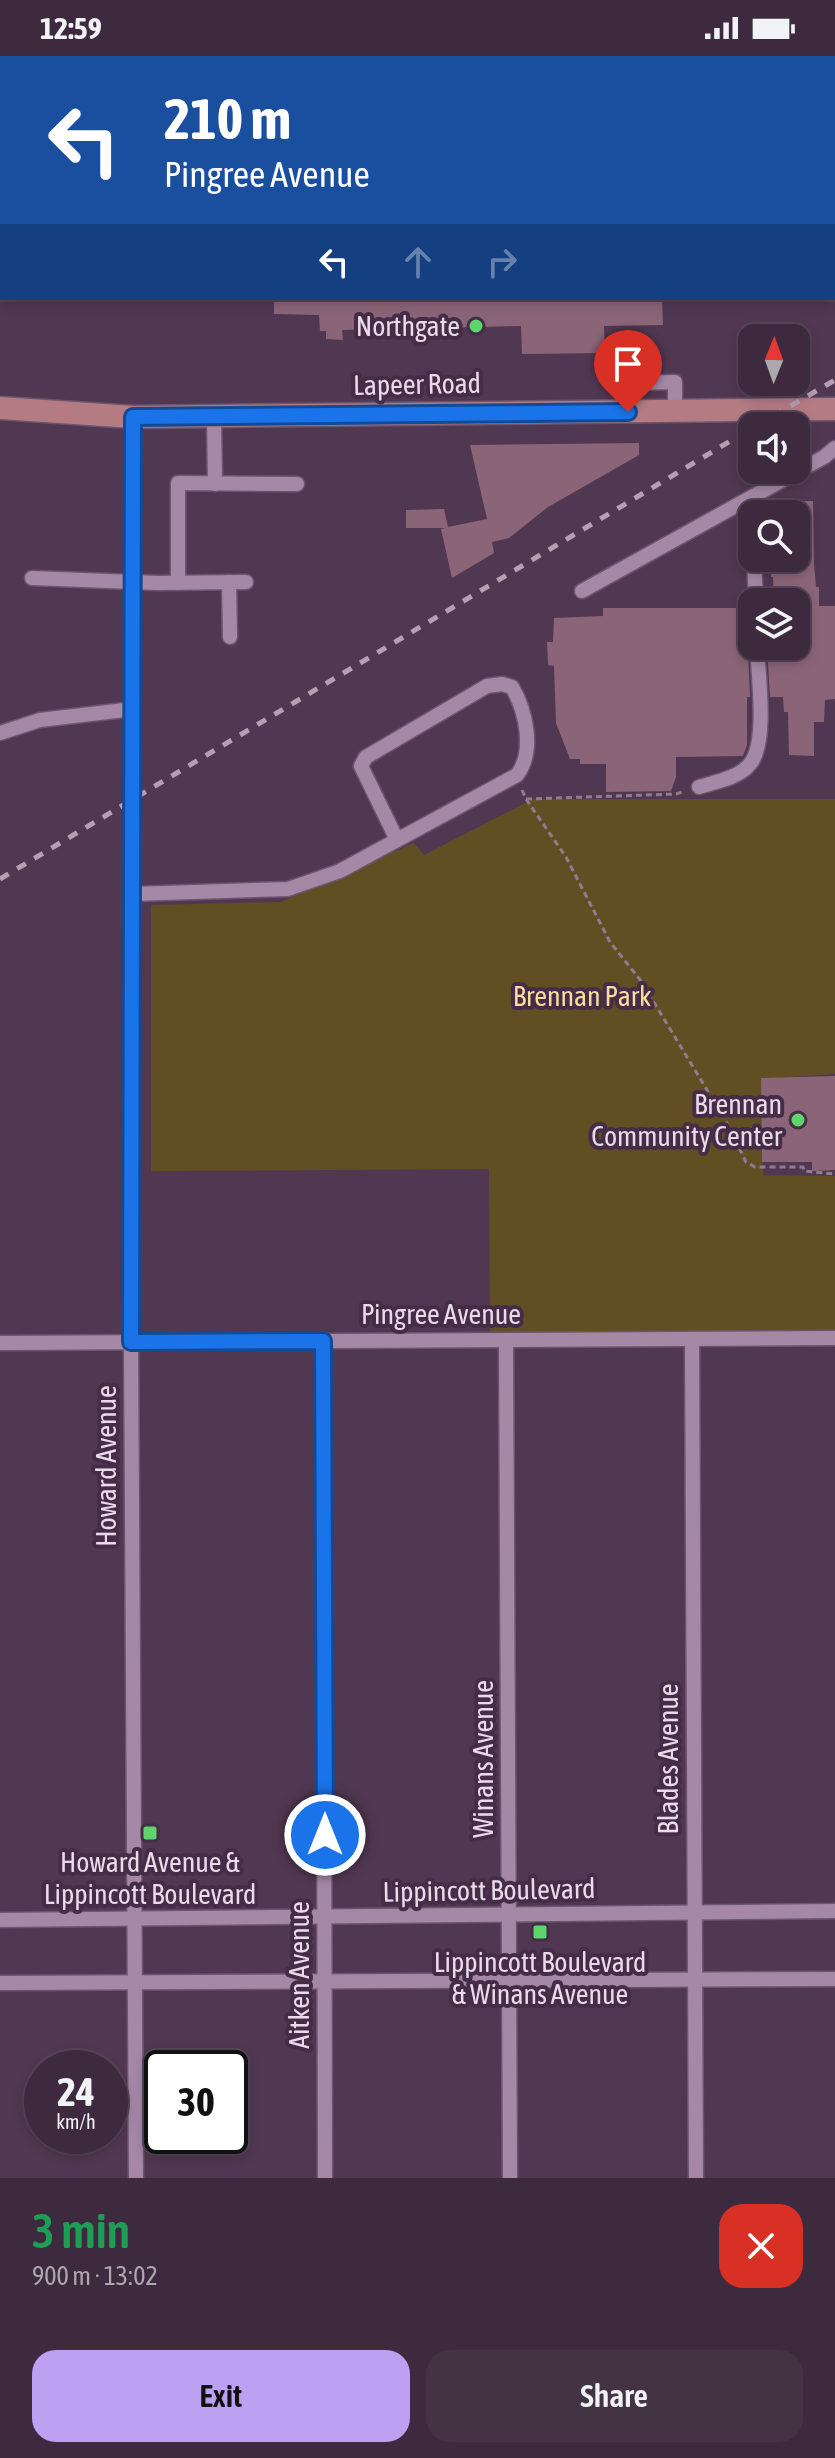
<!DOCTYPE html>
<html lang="en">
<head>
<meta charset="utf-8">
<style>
  :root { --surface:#3d2a3e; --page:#443245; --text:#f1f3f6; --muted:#ada7b0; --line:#564658; --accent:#bca0f2 }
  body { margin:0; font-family:"Asap Condensed",sans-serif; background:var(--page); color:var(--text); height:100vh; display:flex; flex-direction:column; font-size:30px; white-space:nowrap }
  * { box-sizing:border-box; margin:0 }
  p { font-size:26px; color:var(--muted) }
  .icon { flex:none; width:44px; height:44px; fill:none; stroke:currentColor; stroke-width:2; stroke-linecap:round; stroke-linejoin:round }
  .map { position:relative; height:2122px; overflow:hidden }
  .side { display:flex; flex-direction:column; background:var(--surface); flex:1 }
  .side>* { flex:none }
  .guide { position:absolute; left:0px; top:0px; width:836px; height:244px; box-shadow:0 4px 12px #0003,0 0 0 2px var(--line); background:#1a4fa0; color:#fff; overflow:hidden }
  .needle { width:52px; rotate:1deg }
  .tools { position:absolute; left:738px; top:268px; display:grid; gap:16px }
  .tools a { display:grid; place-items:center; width:72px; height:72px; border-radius:16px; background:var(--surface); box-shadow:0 4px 12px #0003,0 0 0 2px var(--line); font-size:40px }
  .speed { position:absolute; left:24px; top:1994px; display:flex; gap:16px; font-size:40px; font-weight:700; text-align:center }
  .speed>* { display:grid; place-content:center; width:104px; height:104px; border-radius:50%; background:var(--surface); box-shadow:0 4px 12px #0003,0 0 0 2px var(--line); line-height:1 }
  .speed small { font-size:20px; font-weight:400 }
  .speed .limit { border:4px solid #111; border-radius:12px; background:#fff; color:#111 }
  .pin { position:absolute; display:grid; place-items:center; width:68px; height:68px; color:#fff; margin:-82px -34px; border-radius:50% 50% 50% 0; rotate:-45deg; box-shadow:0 0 8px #0007 }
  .pin .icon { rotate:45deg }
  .me { position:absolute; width:88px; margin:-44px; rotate:0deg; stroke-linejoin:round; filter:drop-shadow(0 0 6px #0008) }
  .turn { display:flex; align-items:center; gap:28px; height:168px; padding:0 32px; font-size:36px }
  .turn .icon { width:104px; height:104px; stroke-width:2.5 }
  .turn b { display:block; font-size:56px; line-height:68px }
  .lanes { display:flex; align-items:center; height:76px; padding:0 32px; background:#0003; justify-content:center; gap:40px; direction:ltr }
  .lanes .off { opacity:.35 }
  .round { display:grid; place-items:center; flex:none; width:84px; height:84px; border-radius:24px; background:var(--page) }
  .summary { display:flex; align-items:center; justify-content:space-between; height:136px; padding:0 32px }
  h1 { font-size:48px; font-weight:600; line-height:60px; color:#1e9e55 }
  .primary-button { display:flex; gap:16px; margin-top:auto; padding:16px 32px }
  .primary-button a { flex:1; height:92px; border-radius:24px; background:var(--accent); color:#111; font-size:32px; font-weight:600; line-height:92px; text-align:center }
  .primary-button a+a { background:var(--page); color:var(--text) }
  .status { display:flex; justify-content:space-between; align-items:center; height:56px; padding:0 40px; background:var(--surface); direction:ltr }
  .status svg { height:22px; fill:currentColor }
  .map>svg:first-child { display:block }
</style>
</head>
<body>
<div class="status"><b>12:59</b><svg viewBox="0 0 49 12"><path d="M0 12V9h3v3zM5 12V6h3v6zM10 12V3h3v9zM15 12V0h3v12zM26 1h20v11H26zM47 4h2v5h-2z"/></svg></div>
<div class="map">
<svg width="835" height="2122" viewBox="0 0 835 2122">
  <rect width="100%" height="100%" fill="#513852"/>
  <path fill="#614f23" d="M533 743H835V1018L761 1023 763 1119 835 1120V1275L490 1279 489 1113 151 1115V849L281 846 414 787 424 799Z"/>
  <g fill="#8a6578">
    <path d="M274 242H662L663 269 604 270 605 297 522 298 521 270 342 274 343 284 326 283V275H320L319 259 274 258Z"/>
    <path d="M639 387V399L548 451 509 482 492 486 494 497 452 522 441 473 446 472H406V454L444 453 448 471 487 463 470 389Z"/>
    <path d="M788 445H813L814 508 816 531H819V550H835V643L825 644 824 666H814V700L789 699 788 656H784L783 641H770L767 590H796V546H774L773 521H771V502H796V458H787Z"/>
    <path d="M603 552H746L750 641H747V689L743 700 676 701V721L671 735 606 736V708H580V703H570L556 667 554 610 548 609 547 586H553L554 562 603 560Z"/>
    <path d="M835 1020V1114L812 1115V1106H762L761 1022Z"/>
  </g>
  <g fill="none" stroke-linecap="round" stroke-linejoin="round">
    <g stroke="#6c566d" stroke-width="17">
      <g id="minor">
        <path d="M0 123H2"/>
        <path d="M628 356V327L675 326V355"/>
        <path d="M214 360 215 428"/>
        <path d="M133 361 131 1286 136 2122"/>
        <path d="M751 442 752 462"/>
        <path d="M754 502 756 546"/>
        <path d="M32 522 158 527 246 526"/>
        <path d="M229 526 230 581"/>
        <path d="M178 527V427L297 428"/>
        <path d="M582 535 824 401 835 392"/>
        <path d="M0 677 40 664 133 653"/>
        <path d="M699 731C715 726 739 722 750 708 768 687 758 618 757 590"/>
        <path d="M133 838 288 833 340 815 517 719C535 695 526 655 512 631L502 628 487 630 366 701 361 710 397 784"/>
        <path d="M692 1283 696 2122"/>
        <path d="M506 1284 510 2122"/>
        <path d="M323 1285 325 2122"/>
        <path d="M0 1287 835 1282"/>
        <path d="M0 1864 835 1855"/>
        <path d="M0 1927 835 1923"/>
      </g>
    </g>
    <g stroke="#6c566d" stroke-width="25">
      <path id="major" d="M0 352 133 361 835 353"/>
    </g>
    <g stroke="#6c566d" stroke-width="29">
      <g id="highway">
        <path d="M164 0H293"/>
        <path d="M673 2 681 0"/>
        <path d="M0 58 2 57"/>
      </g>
    </g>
    <g stroke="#907b91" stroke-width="3" stroke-dasharray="6 4" stroke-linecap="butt">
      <path d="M522 734 526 743 566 801 610 886 641 925 727 1067 746 1106 755 1111H803L804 1115 835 1118"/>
      <path d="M526 743 676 738 685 735"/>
    </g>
    <use href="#minor" stroke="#a588a6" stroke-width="14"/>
    <use href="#major" stroke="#b47b83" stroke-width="22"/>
    <use href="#highway" stroke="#be736c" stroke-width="26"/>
    <g stroke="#b3a0b3" stroke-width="5" stroke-dasharray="10 10" stroke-linecap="butt">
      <path d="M756 370 835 324"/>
      <path d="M0 823 752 372"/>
    </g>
  </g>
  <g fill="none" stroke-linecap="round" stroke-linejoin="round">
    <g stroke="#114b97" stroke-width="20">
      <path id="route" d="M325 1779 323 1285 131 1286 133 361 628 356"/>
    </g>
    <use href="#route" stroke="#1a73e8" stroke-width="14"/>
  </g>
  <g fill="#5dd56c" stroke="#462d47" stroke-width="3">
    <circle cx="476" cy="270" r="8"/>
    <circle cx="798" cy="1064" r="8"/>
    <rect x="142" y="1769" width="16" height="16" rx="4"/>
    <rect x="532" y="1868" width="16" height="16" rx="4"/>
  </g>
  <g text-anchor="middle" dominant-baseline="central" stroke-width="8" stroke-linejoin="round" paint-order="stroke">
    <g font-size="28" fill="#eadaea" stroke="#462d47" text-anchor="end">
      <text x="460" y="270">Northgate</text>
      <text x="782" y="1048">Brennan<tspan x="782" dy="32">Community Center</tspan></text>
      <text x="150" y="1806" text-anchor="middle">Howard Avenue &amp;<tspan x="150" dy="32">Lippincott Boulevard</tspan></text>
      <text x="540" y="1906" text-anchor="middle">Lippincott Boulevard<tspan x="540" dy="32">&amp; Winans Avenue</tspan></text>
    </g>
    <g font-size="28" fill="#eadaea" stroke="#462d47">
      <text transform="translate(417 328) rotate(-1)">Lapeer Road</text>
      <text x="441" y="1258">Pingree Avenue</text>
      <text transform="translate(106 1410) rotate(-90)">Howard Avenue</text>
      <text transform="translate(483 1703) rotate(-90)">Winans Avenue</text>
      <text transform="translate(668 1703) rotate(-90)">Blades Avenue</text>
      <text transform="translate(489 1834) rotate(-1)">Lippincott Boulevard</text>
      <text transform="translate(299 1919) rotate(-90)">Aitken Avenue</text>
    </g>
    <g font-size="28" fill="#fadc9b" stroke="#462d47">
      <text x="582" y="940">Brennan Park</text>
    </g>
  </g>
</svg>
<div class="tools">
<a><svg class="needle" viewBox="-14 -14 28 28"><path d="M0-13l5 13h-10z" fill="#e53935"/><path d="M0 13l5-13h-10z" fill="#ada7b0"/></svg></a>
<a><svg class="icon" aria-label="sound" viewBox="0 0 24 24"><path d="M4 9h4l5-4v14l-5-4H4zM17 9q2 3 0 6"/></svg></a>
<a><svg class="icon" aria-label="search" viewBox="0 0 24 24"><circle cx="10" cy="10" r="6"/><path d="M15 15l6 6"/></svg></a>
<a><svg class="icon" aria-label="layers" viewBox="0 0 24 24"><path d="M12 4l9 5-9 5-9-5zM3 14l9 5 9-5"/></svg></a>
</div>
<div class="speed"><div>24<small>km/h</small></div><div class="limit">30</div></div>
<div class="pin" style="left:628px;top:356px;background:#d93025"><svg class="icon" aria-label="arrive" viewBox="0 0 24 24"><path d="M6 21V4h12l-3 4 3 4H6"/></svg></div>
<svg class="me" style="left:325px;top:1779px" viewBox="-20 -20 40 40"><circle r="17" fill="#1a73e8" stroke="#fff" stroke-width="3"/><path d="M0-11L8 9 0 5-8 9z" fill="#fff"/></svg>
<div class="guide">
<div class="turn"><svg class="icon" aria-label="left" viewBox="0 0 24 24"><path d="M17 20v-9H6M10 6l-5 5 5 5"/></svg><div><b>210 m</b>Pingree Avenue</div></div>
<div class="lanes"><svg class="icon" aria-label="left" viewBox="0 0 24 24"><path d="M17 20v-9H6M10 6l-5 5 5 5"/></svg><svg class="icon off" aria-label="ahead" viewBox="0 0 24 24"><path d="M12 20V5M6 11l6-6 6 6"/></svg><svg class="icon off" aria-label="right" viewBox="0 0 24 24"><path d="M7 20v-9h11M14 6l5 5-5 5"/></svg></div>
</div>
</div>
<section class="side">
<div class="summary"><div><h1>3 min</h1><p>900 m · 13:02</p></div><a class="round" style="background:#d93025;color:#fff"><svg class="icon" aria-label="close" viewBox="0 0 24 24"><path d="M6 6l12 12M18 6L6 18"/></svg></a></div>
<div class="primary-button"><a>Exit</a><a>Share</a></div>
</section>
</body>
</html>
